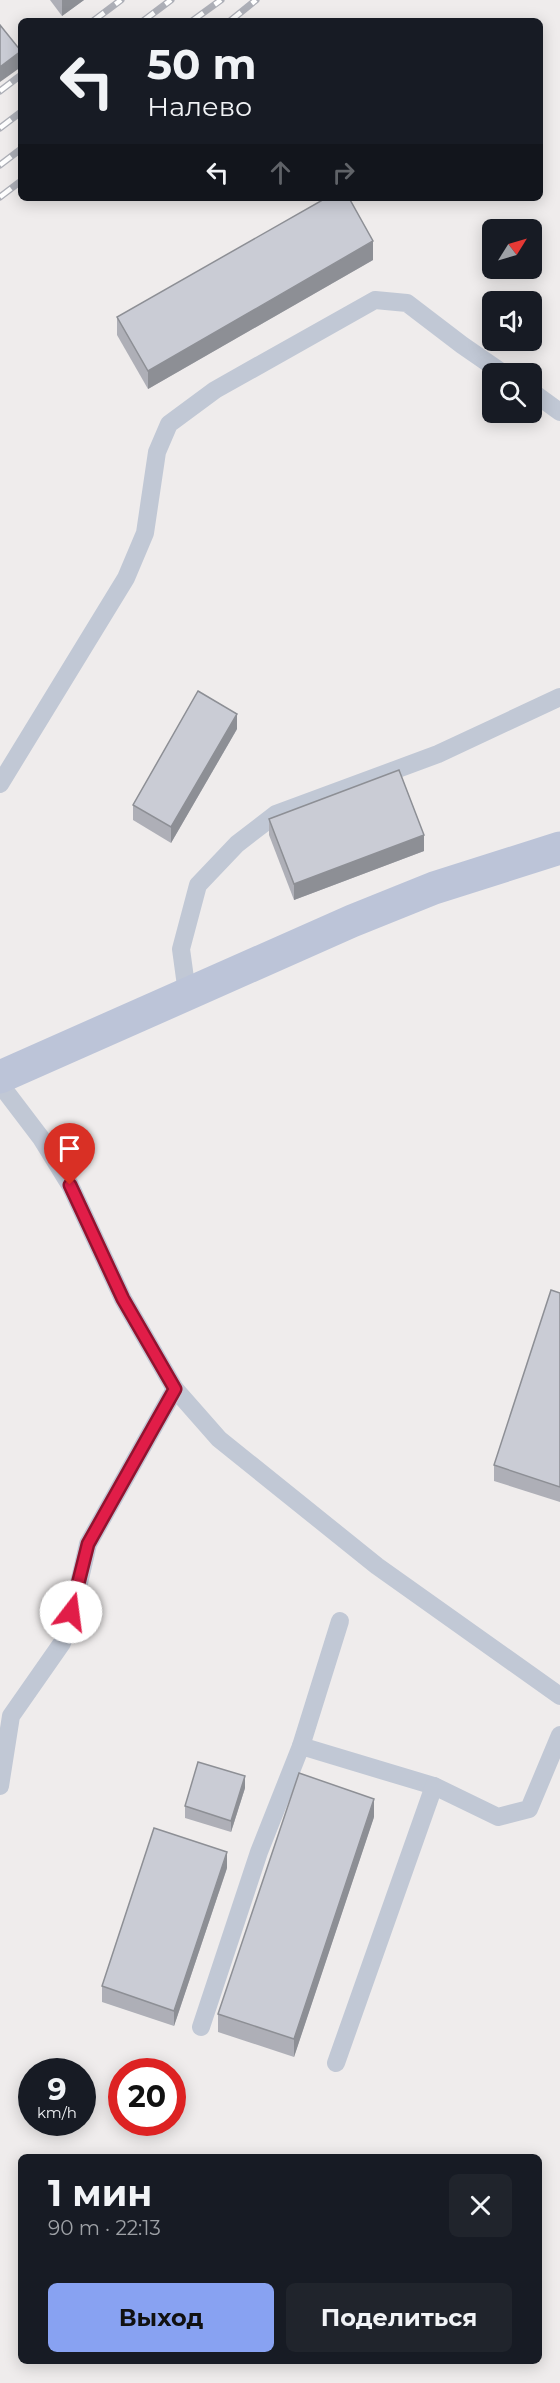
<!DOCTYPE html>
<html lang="ru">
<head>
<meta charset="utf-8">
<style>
  :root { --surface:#171b24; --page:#20242c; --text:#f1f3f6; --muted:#9ea1a6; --accent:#88a2f2 }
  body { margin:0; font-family:Montserrat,sans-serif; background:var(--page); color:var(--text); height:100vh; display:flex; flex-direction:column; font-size:22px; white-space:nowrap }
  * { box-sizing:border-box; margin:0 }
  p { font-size:20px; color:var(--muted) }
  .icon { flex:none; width:33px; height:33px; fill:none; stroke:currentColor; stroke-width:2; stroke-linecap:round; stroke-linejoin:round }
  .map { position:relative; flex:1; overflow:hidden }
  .sheet { position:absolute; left:18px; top:2154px; width:524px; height:210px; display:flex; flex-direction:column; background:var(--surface); border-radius:9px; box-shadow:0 3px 15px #0003 }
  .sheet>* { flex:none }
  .guide { position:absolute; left:18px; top:18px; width:525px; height:183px; border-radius:9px; box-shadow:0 3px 15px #0003; background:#171b24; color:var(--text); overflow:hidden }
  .needle { width:39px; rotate:53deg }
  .fabs { position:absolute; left:482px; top:219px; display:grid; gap:12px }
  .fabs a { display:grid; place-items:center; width:60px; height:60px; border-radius:9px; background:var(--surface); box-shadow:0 3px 15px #0003; font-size:30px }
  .speed { position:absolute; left:18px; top:2058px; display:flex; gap:12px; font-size:30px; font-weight:700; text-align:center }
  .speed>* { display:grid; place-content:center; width:78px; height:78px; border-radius:50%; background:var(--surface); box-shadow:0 3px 15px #0003; line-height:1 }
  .speed small { font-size:15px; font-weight:400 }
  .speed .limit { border:9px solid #d22; background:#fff; color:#111 }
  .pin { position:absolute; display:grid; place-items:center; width:51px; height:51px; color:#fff; margin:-62px -26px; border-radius:50% 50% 50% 0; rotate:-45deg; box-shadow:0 0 6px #0007 }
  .pin .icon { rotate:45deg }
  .me { position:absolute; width:66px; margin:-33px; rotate:15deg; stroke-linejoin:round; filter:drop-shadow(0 0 4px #0008) }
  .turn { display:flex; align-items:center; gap:21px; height:126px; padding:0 30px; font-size:27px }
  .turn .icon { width:78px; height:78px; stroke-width:2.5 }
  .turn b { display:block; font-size:42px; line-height:51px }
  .lanes { display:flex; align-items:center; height:57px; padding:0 30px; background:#0003; justify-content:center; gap:30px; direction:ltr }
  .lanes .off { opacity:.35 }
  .round { display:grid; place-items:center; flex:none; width:63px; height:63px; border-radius:9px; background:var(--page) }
  .overview { display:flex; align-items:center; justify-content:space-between; height:102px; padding:0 30px }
  h1 { font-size:36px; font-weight:700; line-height:45px }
  .action { display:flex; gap:12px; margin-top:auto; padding:12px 30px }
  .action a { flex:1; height:69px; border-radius:9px; background:var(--accent); color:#111; font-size:24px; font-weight:700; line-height:69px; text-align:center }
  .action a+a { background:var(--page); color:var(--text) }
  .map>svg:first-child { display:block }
</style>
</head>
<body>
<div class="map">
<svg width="560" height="2383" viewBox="0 0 560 2383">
  <rect width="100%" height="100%" fill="#efecec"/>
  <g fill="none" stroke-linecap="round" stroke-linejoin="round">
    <g stroke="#c1c8d5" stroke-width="18">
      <path d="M531 391 560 412"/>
      <path d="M0 784 126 578 145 533 157 452 169 424 215 390 375 300 407 303 462 345 504 374"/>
      <path d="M187 993 181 949 198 885 237 844 276 814 438 754 560 697"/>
      <path d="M0 1084 41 1138 70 1185 123 1299 175 1389 219 1439 377 1566 560 1696"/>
      <path d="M301 1746 340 1621"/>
      <path d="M0 1786 11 1716 62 1643 76 1596 88 1544 175 1389"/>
      <path d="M201 2027 259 1852 301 1746 434 1786"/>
      <path d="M336 2063 434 1786 498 1817 529 1809 560 1735"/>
    </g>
    <path stroke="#bcc4d8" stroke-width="33" d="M0 1077 352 921 434 888 560 848"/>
    <g stroke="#adafb7" stroke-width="7">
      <g id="rail">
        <path d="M93 21 121 0"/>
        <path d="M143 21 171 0"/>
        <path d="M192 21 221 0"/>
        <path d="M230 21 256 0"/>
        <path d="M0 91 21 75"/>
        <path d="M0 128 21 112"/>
        <path d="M0 165 21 149"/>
        <path d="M0 197 21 181"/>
      </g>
    </g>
    <use href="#rail" stroke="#fff" stroke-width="4.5" stroke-dasharray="14" stroke-linecap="butt"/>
  </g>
  <g fill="#aeafb7">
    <path d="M50 0H84L62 16Z"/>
    <path d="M373 260 148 389 117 335V317Z"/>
    <path d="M237 729 171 843 133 820V805Z"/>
    <path d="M269 819 424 851 294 900 269 835Z"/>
    <path d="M560 1293V1502L494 1481V1465Z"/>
    <path d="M245 1788 231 1832 185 1818V1806Z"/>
    <path d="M374 1817 294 2057 218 2032V2014Z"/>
    <path d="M227 1868 174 2026 102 2002V1986Z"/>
  </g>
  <g fill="#8d8f95">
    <path d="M62 0H84L62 16Z"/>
    <path d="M21 51V67L0 82V67Z"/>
    <path d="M373 241V260L148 389V371Z"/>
    <path d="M237 714V729L171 843V827Z"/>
    <path d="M424 835V851L294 900V884Z"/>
    <path d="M245 1776V1788L231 1832V1821Z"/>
    <path d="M374 1799V1817L294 2057V2039Z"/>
    <path d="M227 1852V1868L174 2026V2011Z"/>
  </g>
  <g fill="#caccd5" stroke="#8d8f95" stroke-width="1.5">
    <path d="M0 25 21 51 0 67Z"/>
    <path d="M326 198H349L373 241 148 371 117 317Z"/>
    <path d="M198 691 237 714 171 827 133 805Z"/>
    <path d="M399 770 424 835 294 884 269 819Z"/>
    <path d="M551 1290 560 1293V1487L494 1465Z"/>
    <path d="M198 1762 245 1776 231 1821 185 1806Z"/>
    <path d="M299 1773 374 1799 294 2039 218 2014Z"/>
    <path d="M154 1828 227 1852 174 2011 102 1986Z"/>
  </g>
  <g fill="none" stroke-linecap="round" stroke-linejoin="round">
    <g stroke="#92132f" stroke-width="15">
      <path id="route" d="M70 1185 123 1299 175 1389 88 1544 71 1612"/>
    </g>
    <use href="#route" stroke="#e11d48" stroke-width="10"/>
  </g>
</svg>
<div class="fabs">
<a><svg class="needle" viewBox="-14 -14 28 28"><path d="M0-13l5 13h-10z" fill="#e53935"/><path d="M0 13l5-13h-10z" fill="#9ea1a6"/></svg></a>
<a><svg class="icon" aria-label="sound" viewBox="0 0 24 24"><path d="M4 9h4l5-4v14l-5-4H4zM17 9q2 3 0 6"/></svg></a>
<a><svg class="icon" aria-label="search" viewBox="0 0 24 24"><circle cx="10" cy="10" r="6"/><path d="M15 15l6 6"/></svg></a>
</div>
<div class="speed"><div>9<small>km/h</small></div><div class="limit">20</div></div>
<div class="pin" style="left:70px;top:1185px;background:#d93025"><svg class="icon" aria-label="arrive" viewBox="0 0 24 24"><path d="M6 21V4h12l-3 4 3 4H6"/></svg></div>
<svg class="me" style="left:71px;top:1612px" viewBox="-20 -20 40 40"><circle r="19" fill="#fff"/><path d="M0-13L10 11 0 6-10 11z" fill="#e11d48"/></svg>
<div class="guide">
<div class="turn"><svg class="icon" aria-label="left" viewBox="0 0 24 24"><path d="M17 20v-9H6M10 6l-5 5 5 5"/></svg><div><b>50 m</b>Налево</div></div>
<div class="lanes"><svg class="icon" aria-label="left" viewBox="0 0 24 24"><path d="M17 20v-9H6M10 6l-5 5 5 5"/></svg><svg class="icon off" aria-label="ahead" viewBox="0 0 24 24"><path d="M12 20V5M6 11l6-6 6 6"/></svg><svg class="icon off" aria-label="right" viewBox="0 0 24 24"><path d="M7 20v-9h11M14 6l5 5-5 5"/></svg></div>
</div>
<section class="sheet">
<div class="overview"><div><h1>1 мин</h1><p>90 m · 22:13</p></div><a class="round"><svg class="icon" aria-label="close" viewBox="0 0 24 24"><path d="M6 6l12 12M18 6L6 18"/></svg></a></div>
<div class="action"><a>Выход</a><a>Поделиться</a></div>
</section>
</div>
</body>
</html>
